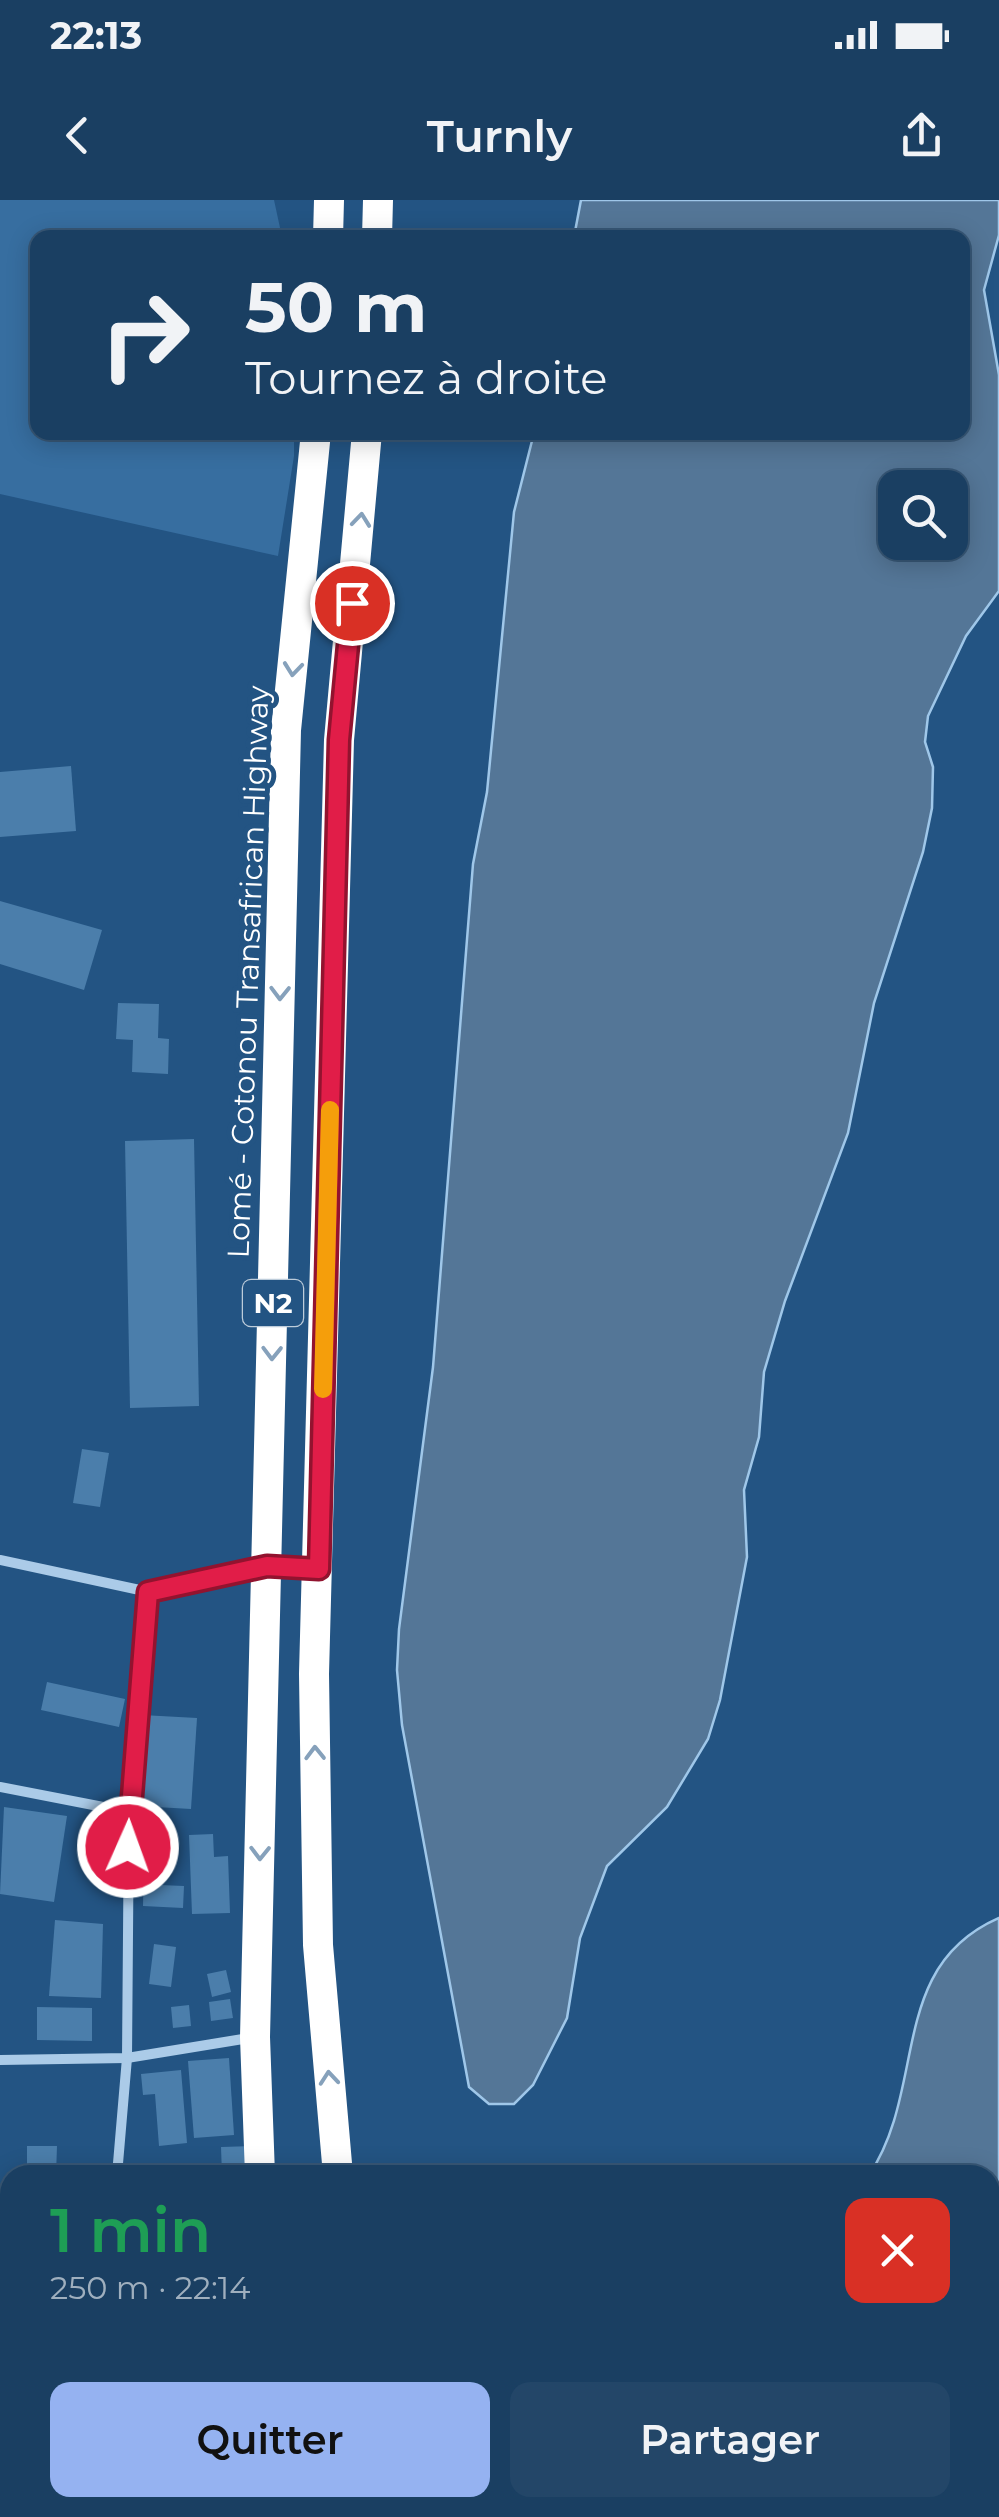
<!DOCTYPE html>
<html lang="fr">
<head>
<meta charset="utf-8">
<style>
  :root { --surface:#1a3f62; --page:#234668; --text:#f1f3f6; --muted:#9fafbe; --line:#385877; --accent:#95b2f1 }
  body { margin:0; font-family:Montserrat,sans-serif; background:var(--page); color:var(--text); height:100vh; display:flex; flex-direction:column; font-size:38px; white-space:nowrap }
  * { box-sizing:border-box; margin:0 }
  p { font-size:32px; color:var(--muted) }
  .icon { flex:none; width:55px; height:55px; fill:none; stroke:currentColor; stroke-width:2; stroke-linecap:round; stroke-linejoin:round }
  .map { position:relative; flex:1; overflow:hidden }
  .panel { position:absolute; left:0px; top:1965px; width:1000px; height:352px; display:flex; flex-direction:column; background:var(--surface); border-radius:30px 30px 0 0; box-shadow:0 5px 25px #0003,0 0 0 2px var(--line) }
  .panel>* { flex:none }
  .banner { position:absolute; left:30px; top:30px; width:940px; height:210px; border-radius:20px; box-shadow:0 5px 25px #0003,0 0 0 2px var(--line); background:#1a3f62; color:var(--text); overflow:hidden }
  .buttons { position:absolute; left:878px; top:270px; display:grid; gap:20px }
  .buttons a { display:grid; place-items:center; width:90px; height:90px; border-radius:20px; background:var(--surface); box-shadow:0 5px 25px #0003,0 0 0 2px var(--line); font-size:50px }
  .pin { position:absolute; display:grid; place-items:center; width:85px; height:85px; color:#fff; margin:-42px; border:5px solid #fff; border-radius:50%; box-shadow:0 2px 10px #0007 }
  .me { position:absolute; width:110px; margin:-55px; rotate:2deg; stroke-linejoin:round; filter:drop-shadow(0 0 8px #0008) }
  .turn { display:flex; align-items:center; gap:35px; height:210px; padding:0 50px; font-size:45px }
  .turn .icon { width:130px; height:130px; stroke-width:2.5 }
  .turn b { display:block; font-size:70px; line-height:85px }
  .round { display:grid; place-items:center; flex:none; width:105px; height:105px; border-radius:20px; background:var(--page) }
  .summary { display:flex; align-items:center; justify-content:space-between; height:170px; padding:0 50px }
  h1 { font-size:60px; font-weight:600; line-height:75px; color:#1e9e55 }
  .primary-button { display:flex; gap:20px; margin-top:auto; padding:20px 50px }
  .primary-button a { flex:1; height:115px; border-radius:20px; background:var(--accent); color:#111; font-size:40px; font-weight:600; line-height:115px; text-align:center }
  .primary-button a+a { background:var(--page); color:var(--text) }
  .status { display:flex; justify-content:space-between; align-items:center; height:70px; padding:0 50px; background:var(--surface); direction:ltr }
  .status svg { height:28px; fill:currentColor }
  header { display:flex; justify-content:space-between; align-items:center; height:130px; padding:0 50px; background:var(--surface); font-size:45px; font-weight:600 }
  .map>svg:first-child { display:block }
</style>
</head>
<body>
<div class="status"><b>22:13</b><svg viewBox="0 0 49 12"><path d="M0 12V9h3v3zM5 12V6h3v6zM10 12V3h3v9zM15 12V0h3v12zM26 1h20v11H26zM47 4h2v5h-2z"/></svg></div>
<header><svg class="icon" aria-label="back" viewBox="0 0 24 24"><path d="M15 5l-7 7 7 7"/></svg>Turnly<svg class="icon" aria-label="share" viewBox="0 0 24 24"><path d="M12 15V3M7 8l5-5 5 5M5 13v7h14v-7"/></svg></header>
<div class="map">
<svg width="999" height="2317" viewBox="0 0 999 2317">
  <rect width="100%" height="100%" fill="#235483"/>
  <path fill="#376ea0" d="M0 0H274L282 37 38 38V232L294 233V256L278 356 0 294Z"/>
  <g fill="#547697" stroke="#9fc7e9" stroke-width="2.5" fill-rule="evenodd">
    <path d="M581 0H999V35L984 90 999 175V391L966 436 928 516 925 542 933 567 932 608 923 652 874 803 848 933 785 1101 764 1172 759 1237 744 1290 747 1357 720 1500 708 1539 667 1607 607 1666 580 1738 567 1818 533 1885 514 1904H489L469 1887 402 1525 397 1470 399 1429 433 1167 473 664 487 592 514 312 534 233 962 232V38L574 37ZM895 288H950V342H895Z"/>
    <path d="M999 1718V2317H735L738 2308H990V1975H869C928 1887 887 1767 999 1718Z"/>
  </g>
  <g fill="#4b7eab">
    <path d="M71 566 76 631 0 637V572Z"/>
    <path d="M0 701 102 730 84 790 0 764Z"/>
    <path d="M118 803 159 804 158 838 169 839 168 874 132 872 133 840 116 839Z"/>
    <path d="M194 939 199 1206 130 1208 125 941Z"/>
    <path d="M82 1249 109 1253 100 1307 73 1303Z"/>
    <path d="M47 1482 125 1499 119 1527 41 1510Z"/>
    <path d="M142 1515 197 1518 191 1609 138 1606Z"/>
    <path d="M4 1607 67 1616 54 1702 0 1694Z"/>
    <path d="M213 1634 214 1657 228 1656 230 1713 192 1714 189 1635Z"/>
    <path d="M144 1657H161L160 1685 184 1686 183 1708 143 1706Z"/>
    <path d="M55 1720 103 1724 101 1798 49 1796Z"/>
    <path d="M154 1744 176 1747 171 1787 149 1784Z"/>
    <path d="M226 1770 231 1792 212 1797 207 1774Z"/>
    <path d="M230 1799 233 1818 211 1821 209 1802Z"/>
    <path d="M189 1805 191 1826 173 1828 171 1807Z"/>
    <path d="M37 1807 92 1808V1841L37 1840Z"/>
    <path d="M229 1858 234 1935 194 1938 188 1861Z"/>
    <path d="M181 1870 187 1943 159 1946 155 1894 143 1895 141 1874Z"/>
    <path d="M27 1946H57L56 1975H27Z"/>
    <path d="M253 1946 254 1975H222L221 1947Z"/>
    <path d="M0 2265 10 2269V2308H36L33 2317 9 2310 7 2317H0Z"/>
    <path d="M125 2308H176L177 2317H126Z"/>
  </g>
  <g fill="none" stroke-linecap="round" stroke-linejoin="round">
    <g stroke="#abcbe8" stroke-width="10">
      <path d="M0 1360 149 1392 267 1367 313 1369"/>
      <path d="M0 1587 129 1612"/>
      <path d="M0 1860 127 1858 249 1838"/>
      <path d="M117 1975 127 1858 129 1612 149 1392"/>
      <path d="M89 2317V2308"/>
    </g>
    <g stroke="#fff" stroke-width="30">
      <path d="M328 38 329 0"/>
      <path d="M377 38 378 0"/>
      <path d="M260 1975 255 1837 286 530 316 232"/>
      <path d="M338 1975 318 1745 314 1474 339 540 367 232"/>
      <path d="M272 2308 273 2317"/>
      <path d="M342 2317V2308"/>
    </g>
  </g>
  <defs><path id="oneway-chevron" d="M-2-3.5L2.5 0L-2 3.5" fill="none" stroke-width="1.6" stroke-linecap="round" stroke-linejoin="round" transform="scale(2.5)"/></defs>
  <g stroke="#86a1bb">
    <use href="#oneway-chevron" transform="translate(361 320) rotate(-84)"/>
    <use href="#oneway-chevron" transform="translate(293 469) rotate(96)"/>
    <use href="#oneway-chevron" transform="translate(280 793) rotate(91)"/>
    <use href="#oneway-chevron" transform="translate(272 1153) rotate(91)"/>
    <use href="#oneway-chevron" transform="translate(315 1553) rotate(-91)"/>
    <use href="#oneway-chevron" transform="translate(260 1653) rotate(91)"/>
    <use href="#oneway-chevron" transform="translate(329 1878) rotate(-95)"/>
  </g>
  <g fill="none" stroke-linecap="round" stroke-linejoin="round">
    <g stroke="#92132f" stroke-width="25">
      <path id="route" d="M128 1647 148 1392 267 1366 319 1369 339 540 352 403"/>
    </g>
    <use href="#route" stroke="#e11d48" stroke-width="18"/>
    <path stroke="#f59e0b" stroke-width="18" d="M323 1189 330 910"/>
  </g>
  <g text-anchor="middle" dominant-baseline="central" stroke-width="10" stroke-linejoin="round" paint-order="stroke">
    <rect fill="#235483" stroke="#bdccda" stroke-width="2.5" x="243" y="1080" width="60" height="46" rx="8"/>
    <g font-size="28" font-weight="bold" fill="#fff">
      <text x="273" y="1103">N2</text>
    </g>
    <g font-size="30" fill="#fff" stroke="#235483">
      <text transform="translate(248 772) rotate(-88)">Lomé - Cotonou Transafrican Highway</text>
    </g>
  </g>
</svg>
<div class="buttons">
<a><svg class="icon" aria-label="search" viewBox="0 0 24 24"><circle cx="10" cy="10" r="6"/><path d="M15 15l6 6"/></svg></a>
</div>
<div class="pin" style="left:352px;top:403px;background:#d93025"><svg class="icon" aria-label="arrive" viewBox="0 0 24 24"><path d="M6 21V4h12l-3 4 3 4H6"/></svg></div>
<svg class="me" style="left:128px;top:1647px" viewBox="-20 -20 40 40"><circle r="17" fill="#e11d48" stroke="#fff" stroke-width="3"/><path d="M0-11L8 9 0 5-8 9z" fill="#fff"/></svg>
<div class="banner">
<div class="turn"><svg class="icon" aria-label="right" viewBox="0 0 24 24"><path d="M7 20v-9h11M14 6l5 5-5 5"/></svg><div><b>50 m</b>Tournez à droite</div></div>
</div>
<section class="panel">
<div class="summary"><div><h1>1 min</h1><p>250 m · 22:14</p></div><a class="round" style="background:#d93025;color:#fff"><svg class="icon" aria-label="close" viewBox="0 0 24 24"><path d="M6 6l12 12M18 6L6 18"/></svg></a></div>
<div class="primary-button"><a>Quitter</a><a>Partager</a></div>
</section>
</div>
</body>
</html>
